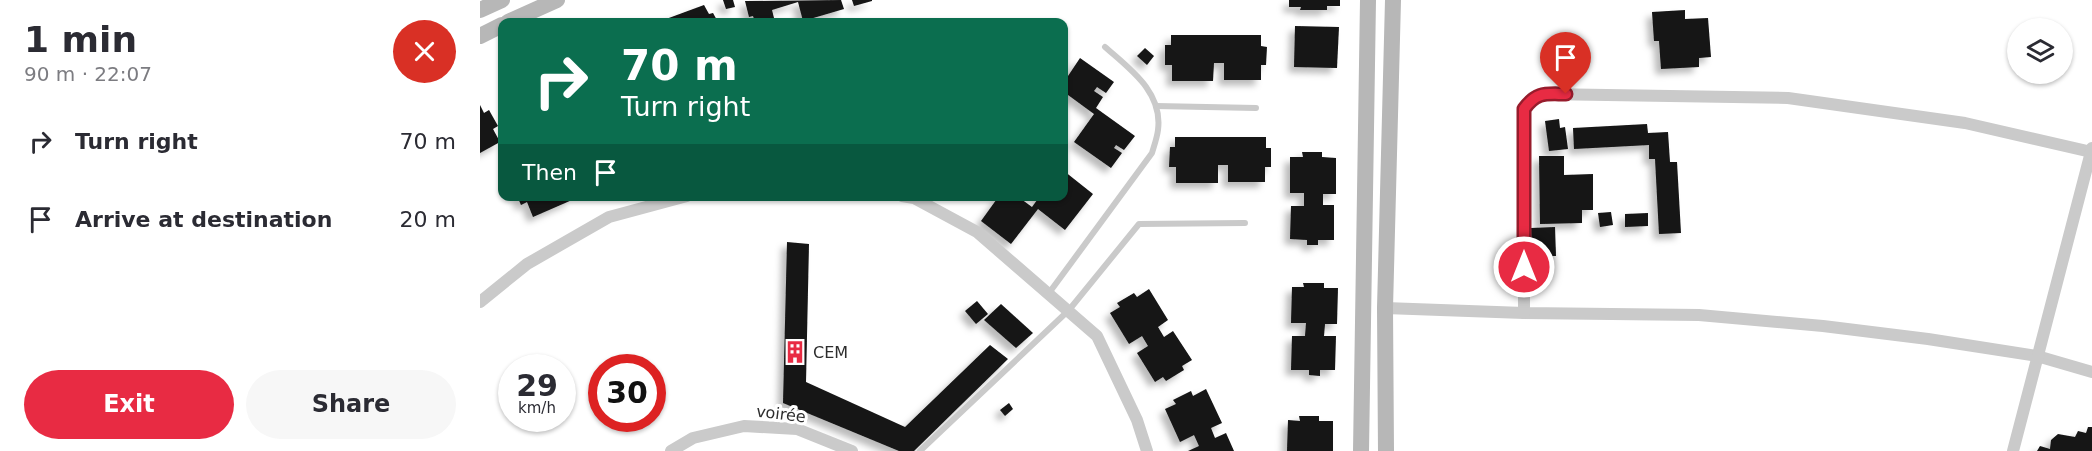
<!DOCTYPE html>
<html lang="en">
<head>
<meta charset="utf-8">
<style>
  :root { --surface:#fff; --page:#f7f7f7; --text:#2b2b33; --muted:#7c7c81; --accent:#e82b43 }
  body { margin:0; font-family:"DejaVu Sans",sans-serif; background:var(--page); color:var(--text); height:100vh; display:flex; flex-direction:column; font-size:22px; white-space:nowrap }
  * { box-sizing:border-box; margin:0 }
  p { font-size:20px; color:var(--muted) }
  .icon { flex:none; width:33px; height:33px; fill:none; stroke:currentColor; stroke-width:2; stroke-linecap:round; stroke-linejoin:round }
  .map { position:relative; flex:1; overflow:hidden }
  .panel { display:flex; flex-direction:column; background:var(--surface); width:480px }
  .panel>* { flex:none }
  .top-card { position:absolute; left:18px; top:18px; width:570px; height:183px; border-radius:12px; box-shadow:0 2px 4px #0004; background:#0b6e4f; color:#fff; overflow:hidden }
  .tools { position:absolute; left:1527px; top:18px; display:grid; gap:12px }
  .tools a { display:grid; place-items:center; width:66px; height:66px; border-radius:50%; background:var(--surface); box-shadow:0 2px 4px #0004; font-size:30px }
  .speed { position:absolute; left:18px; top:354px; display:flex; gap:12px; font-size:30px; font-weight:700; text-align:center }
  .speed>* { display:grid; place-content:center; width:78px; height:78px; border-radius:50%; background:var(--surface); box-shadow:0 2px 4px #0004; line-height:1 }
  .speed small { font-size:15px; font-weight:400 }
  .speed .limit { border:9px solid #d22; background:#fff; color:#111 }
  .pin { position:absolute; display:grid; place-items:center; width:51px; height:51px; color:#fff; margin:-62px -26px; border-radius:50% 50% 50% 0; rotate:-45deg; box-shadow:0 0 6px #0007 }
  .pin .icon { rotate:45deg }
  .me { position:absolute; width:66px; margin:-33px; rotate:0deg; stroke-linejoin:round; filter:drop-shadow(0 0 4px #0008) }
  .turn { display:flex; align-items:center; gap:21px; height:126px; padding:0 24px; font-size:27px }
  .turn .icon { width:78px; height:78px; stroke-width:2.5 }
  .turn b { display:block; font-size:42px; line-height:51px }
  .then { display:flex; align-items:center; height:57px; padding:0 24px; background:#0003; gap:12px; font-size:22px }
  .round { display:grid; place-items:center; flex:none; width:63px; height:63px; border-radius:32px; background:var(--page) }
  .head { display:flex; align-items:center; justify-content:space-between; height:102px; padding:0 24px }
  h1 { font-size:36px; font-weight:700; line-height:45px }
  .cta { display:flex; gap:12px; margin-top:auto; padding:12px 24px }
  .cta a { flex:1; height:69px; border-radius:36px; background:var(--accent); color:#fff; font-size:24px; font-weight:700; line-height:69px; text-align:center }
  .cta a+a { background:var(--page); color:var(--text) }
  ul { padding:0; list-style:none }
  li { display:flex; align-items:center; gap:18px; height:78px; padding:0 24px }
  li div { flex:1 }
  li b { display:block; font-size:22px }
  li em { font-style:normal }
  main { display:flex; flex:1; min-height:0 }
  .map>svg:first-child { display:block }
</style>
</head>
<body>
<main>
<section class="panel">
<div class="head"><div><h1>1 min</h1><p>90 m · 22:07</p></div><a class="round" style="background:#d93025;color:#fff"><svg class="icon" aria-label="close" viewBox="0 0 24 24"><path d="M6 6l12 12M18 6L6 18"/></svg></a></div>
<ul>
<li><svg class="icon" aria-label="right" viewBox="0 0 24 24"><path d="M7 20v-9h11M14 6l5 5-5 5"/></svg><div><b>Turn right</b></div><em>70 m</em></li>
<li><svg class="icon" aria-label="arrive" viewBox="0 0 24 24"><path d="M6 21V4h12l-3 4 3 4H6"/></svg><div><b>Arrive at destination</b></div><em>20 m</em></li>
</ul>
<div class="cta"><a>Exit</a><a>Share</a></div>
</section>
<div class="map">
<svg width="1612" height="451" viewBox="0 0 1612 451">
  <defs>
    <filter id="shadow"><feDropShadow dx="-5.5" dy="5.5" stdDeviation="3" flood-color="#0004"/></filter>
  </defs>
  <rect width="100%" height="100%" fill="#fff"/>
  <g fill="#141414" filter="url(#shadow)">
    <path d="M243 0H253L255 7 246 9Z"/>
    <path d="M361 0 364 9 323 21 318 2 292 10 295 22H275L273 16 269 17 265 1Z"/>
    <path d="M372 0H392V1L374 6Z"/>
    <path d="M809 0H860V6H847V10H820L821 7H809Z"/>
    <path d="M224 5 229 14 233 13 238 22H178Z"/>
    <path d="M1205 10V19L1228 18 1231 57 1219 58V67L1181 69 1179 41H1174L1172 12Z"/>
    <path d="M815 26 859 27 857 68 814 67Z"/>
    <path d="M691 35H781V46L787 47 786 65H781V80H744V63H734L733 81H692V65H685V45H691Z"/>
    <path d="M665 48 674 56 667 65 657 56Z"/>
    <path d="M600 58 634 82 626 93 617 87 614 91 623 97 616 108 655 136 644 150 636 145 634 148 642 153 631 168 594 142 614 114 584 92V82Z"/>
    <path d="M0 105 4 113 9 110 18 126 13 129 20 142 0 153Z"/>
    <path d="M1079 119 1080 128 1085 127 1088 149 1069 151 1065 121Z"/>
    <path d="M1167 124 1168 133 1188 132 1190 162H1197L1201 233 1179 234 1175 159H1169V145L1094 149 1093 128Z"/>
    <path d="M695 137H786V148H791V167H785V182H748V165H738V183H696V167H689L690 147H695Z"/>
    <path d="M822 152H842V157L856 158V194H843V205H854V240H838V245H827V240L810 239 811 206H824V193H810V157H823Z"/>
    <path d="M1059 156H1084V175L1113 174V210H1102V223L1060 224Z"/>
    <path d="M584 171 613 194 585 230 558 209 531 244 501 221 519 196H537L552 207 560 196H584Z"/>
    <path d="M37 196H90L92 200 53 217 47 202 41 205Z"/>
    <path d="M1131 212 1133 225 1120 227 1118 213Z"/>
    <path d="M1168 213V226L1145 227V214Z"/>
    <path d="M1075 227 1076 256H1052L1051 228Z"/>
    <path d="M307 242 329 244 326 382 425 427 510 345 528 359 434 451H419L303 403Z"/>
    <path d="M823 283H844V288H858L857 324H845L844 336H856L855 370H840V376L829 375V370H811L812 336H825L826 323H811L812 287H824Z"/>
    <path d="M669 289 688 320 678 327 684 337 693 331 712 360 702 366 704 370 686 381 683 377 675 382 657 353 668 346 662 336 649 344 630 313 640 307 637 303 654 293 657 297Z"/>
    <path d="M497 301 508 314 496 324 485 311Z"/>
    <path d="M521 304 553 333 536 348 504 320Z"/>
    <path d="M726 389 742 423 731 428 735 438 746 433 754 451H708L719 446 714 435 700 442 685 409 696 404 693 400 711 391 713 396Z"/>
    <path d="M529 403 533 409 525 416 520 410Z"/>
    <path d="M819 416H839V421H853V451H807L808 420 820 421Z"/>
    <path d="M1608 427H1612V451H1557L1560 446 1570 449 1571 440 1578 434 1595 437 1598 431 1606 433Z"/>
  </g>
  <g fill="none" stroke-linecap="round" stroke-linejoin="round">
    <g stroke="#cacaca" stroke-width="6">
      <path d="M676 106 776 108"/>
      <path d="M569 293 672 153C674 146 677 138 678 130 683 92 650 69 625 47"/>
      <path d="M440 451 589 310 659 224 765 223"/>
    </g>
    <g stroke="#cacaca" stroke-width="12">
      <path d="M422 196 434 198 497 232 617 336 657 420 667 451"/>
      <path d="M0 302 47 264 129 217 207 196"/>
      <path d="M905 308 1044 313 1219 315 1343 326 1448 339 1557 356 1612 372"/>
      <path d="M1044 313V109L1052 98 1064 94 1308 98 1485 123 1611 152"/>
      <path d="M191 451 213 438 264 426 317 429 372 451"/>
      <path d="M1533 451 1612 148"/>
    </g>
    <g stroke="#b7b7b7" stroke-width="16">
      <path d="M0 10 22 0"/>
      <path d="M28 22 77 0"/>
      <path d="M0 36 22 25"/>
      <path d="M881 451 888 0"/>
      <path d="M906 451 905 308 913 0"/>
    </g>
  </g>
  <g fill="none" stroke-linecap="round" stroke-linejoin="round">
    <g stroke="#971c2c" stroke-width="15">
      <path id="route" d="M1044 267V109C1057 91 1066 94 1086 94"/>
    </g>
    <use href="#route" stroke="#e82b43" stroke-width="10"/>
  </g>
  <defs>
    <g id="building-bare" transform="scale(1.8)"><path d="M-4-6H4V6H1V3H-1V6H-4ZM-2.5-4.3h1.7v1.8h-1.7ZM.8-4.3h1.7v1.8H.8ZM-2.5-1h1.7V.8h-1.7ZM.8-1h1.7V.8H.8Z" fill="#e82b43" stroke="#fff" stroke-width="2.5" paint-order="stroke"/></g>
  </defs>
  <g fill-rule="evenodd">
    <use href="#building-bare" x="315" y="352"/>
  </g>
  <g text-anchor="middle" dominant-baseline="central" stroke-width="6" stroke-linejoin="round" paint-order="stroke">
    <g font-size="16" fill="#2d2d2d" stroke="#fff" text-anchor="start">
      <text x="333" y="352">CEM</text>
    </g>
    <g font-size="16" fill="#2d2d2d" stroke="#fff">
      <text transform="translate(301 414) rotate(7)">voirée</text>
    </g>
  </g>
</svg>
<div class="tools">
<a><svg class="icon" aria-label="layers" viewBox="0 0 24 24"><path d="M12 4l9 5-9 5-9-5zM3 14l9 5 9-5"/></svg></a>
</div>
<div class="speed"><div>29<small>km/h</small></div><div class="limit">30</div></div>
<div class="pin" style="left:1086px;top:94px;background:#d93025"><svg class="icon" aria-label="arrive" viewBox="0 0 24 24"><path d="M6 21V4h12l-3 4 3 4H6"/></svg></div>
<svg class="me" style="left:1044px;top:267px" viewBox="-20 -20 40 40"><circle r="17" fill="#e82b43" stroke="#fff" stroke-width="3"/><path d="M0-11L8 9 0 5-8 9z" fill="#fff"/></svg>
<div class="top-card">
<div class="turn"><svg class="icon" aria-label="right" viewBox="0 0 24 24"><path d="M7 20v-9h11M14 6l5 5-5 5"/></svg><div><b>70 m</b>Turn right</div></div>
<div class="then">Then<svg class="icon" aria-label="arrive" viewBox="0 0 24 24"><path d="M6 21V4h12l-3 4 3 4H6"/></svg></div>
</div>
</div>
</main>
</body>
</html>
